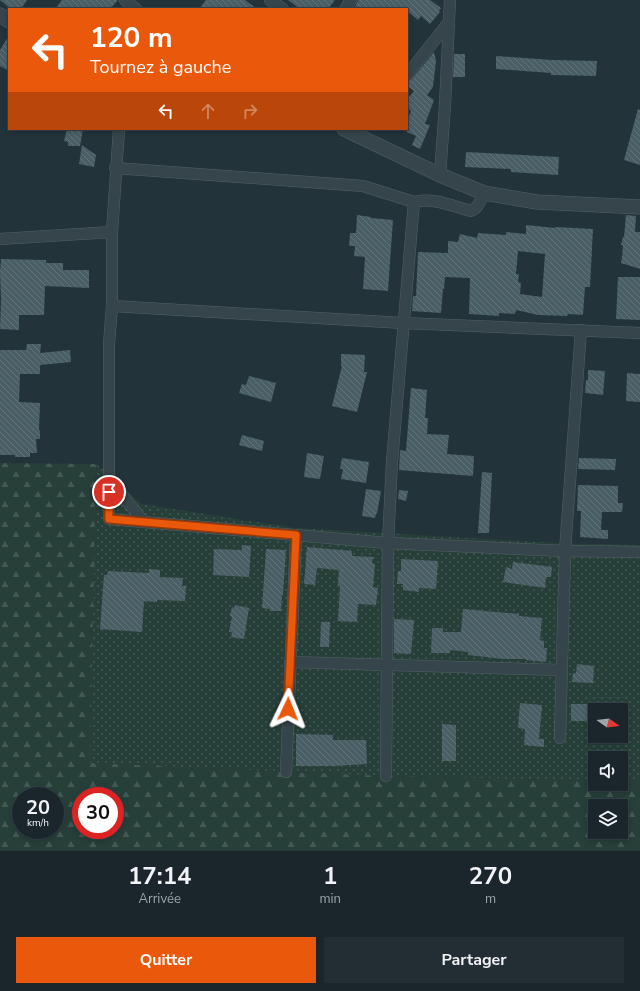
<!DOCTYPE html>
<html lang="fr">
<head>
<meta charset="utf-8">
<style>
  :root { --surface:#1a262c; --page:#232e34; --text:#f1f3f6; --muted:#9fa5a9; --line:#384348; --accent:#ea580c }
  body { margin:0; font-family:"Nunito Sans",sans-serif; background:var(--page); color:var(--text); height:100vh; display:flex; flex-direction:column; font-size:15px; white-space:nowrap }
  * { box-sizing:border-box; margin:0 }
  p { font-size:13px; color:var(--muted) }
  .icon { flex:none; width:22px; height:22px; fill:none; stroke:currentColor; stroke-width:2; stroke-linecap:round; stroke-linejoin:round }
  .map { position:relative; height:851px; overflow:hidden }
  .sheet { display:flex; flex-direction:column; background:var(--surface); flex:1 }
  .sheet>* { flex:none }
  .top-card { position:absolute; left:8px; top:8px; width:400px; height:122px; border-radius:0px; box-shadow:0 2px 6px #0003,0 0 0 1px var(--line); background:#ea580c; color:#fff; overflow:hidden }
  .needle { width:26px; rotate:104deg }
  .buttons { position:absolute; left:588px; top:703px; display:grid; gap:8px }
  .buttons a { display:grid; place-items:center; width:40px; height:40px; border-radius:0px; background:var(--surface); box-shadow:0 2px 6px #0003,0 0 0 1px var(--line); font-size:20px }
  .speed { position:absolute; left:12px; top:787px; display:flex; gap:8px; font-size:20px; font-weight:700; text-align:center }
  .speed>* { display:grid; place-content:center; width:52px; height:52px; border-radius:50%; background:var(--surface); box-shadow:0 2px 6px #0003,0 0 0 1px var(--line); line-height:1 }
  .speed small { font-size:10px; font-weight:400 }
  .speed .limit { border:6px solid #d22; background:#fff; color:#111 }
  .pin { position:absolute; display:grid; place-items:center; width:34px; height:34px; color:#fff; margin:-17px; border:2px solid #fff; border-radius:50%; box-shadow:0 1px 4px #0007 }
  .me { position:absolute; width:44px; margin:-22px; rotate:2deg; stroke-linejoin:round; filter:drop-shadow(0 0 3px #0008) }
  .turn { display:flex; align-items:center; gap:14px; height:84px; padding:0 16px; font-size:18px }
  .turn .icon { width:52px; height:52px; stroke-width:2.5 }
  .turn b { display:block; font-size:28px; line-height:34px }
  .lanes { display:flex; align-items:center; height:38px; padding:0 16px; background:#0003; justify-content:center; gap:20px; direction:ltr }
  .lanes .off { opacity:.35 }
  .eta { display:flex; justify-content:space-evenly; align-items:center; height:68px; text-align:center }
  .eta b { font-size:24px; font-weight:700; line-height:28px }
  .action { display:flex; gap:8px; margin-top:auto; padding:8px 16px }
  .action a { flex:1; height:46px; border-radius:0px; background:var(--accent); color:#fff; font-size:16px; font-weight:700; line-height:46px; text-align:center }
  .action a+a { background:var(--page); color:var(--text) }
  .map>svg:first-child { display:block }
</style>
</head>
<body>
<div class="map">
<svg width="640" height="851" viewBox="0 0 640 851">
  <defs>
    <pattern id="grass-dots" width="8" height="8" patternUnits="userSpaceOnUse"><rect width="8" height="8" fill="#273f39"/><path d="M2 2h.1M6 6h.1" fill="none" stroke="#445954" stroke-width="1.8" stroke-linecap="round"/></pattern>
    <pattern id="forest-firs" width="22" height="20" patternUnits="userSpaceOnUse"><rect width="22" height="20" fill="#273f39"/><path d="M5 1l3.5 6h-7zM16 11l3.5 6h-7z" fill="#445954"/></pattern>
    <pattern id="building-back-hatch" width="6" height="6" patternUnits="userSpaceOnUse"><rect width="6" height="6" fill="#4a5e65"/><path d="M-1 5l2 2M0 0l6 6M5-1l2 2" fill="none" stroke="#62737a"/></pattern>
  </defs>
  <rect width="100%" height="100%" fill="#22333a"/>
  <path fill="url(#grass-dots)" fill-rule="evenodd" d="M96 464 142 504 295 528 556 543 640 545V781H621V758H595V781L386 776 90 763ZM595 710H621V736H595Z"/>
  <path fill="url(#forest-firs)" fill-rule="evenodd" d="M0 463 96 464 90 763 386 776 595 781V784H621V781H640V851H0ZM21 796H55V830H21ZM81 796H115V830H81ZM595 806H621V832H595Z"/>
  <g fill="url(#building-back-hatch)" fill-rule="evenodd">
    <path d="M0 0H27L21 9H11Z"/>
    <path d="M62 0H118L110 9H55Z"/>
    <path d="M206 0H245L257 9H199Z"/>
    <path d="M288 0H335L328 9H300Z"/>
    <path d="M358 0H430L441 8 439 11 440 12 430 24 421 16 418 20 407 11V9H358L355 7Z"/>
    <path d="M9 35V71L0 66V50Z"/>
    <path d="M434 52 436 61 433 87 427 95 434 100 425 124 430 125 420 149 412 145 416 136 407 132V122L411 111 407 107V99L414 91 407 86V82L412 79Z"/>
    <path d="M454 54H465V77H453Z"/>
    <path d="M496 56 552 60 597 61 596 76 551 75V73L496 69Z"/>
    <path d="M638 109 640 110V165L624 160Z"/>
    <path d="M67 129H83L80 146H68V142L64 141Z"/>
    <path d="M82 145 96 155 94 167 79 164Z"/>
    <path d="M466 152 559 157 558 175 511 172V169L465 167Z"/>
    <path d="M357 215 371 217V218L393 220 388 291 363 289 365 257 354 256 355 246H349L350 233H356Z"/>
    <path d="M626 215 636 216 635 232H640V269L621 263 622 257 623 245H621L623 237H624Z"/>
    <path d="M526 225 555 228V227L593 229 590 287H585L583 315 568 314 567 316 538 315 516 310 515 314 499 313V316L469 314 470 278 445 277 444 289H443L441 313 412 311 413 296H416L418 252 448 253V241L458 242 460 234 477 238 478 233 506 235V232L526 234ZM518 251 545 254 542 297 520 294 521 283 518 282 519 274H516Z"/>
    <path d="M1 259 46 260V263H63V270H89V288L45 286 44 315H19V330L0 329 1 299 0 272Z"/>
    <path d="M618 277H640V320L616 319Z"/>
    <path d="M27 344H41L40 353 70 350 71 362 40 365V374H20L19 402 40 403 39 430H40V439H36L37 453H30V457H15V455H0V350H26Z"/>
    <path d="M341 354 365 355 364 372H367L357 412 332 406 342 366H341Z"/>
    <path d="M588 370 605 371 603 395 585 393 586 380H588Z"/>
    <path d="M627 373 640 374V402L626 401Z"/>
    <path d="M249 376 276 383 271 402 239 393 242 384 246 385Z"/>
    <path d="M411 388 427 390 425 418H428L427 434 449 435 447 454 474 456 473 476 399 470 400 450 406 451Z"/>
    <path d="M242 435 264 441 262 451 239 445Z"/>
    <path d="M307 453 324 456 320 479 304 477Z"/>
    <path d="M342 458 369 462 366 483 341 479 343 469H340Z"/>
    <path d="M579 458 616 459 615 470 578 469Z"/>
    <path d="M482 472 492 473 489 533H478Z"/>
    <path d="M578 485 618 486V503H623L622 512H602L601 530H608V539L580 537 581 511H577Z"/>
    <path d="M366 489 381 491 377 514H376L375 518 362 516Z"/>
    <path d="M399 490 408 491 406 501 398 499Z"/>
    <path d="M242 545 251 546 249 577 213 575 214 549 242 550Z"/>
    <path d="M307 547 352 551V556L373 557 372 563 375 564 373 587 378 588 376 605 358 604 357 622 338 621 340 586 338 585 339 570 317 568 315 585 304 584Z"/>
    <path d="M266 549 286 550 283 595H282L281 611H270V609L262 608Z"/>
    <path d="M401 559 438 561 436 589 419 588V592L403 590V584H397L398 571H401Z"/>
    <path d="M513 562 552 567 551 577H546L545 588 503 582 506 567 512 569Z"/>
    <path d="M149 569 160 570V577L183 578 182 586H186L185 601 157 600V602L144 601 142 632 100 629 104 575H107L108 571 149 573Z"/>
    <path d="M235 605 249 608 244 639 231 637 232 632H229L232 617 230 616 232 607 234 608Z"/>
    <path d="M463 609 519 614V616L542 618 540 640 544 641V648H547L546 662 526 660V659H504L468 655V652L450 650V653H431L432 628H443V632H461Z"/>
    <path d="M394 619 414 620 411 654 394 653Z"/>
    <path d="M321 622H330L329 647H320Z"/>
    <path d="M577 664 594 666 593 683 572 682 573 673H576Z"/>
    <path d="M520 703 542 705 539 739H544V747L524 745 525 729 518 728Z"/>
    <path d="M571 704H595L594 721H571Z"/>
    <path d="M442 724 456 725V761H442Z"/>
    <path d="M296 734 333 735V740H366L367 764 334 766H296Z"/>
  </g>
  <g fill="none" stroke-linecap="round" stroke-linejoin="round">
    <g stroke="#546268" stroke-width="12">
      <g id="minor">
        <path d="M125 0 136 9"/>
        <path d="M270 0 283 9"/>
        <path d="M345 9 351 0"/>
        <path d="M407 75 449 22"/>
        <path d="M119 129 112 232V306L109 344V519L388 543 565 551 640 552"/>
        <path d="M115 168 363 186 414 202"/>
        <path d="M440 175 445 105 450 0"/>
        <path d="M0 239 112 232"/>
        <path d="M112 306 403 323 640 333"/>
        <path d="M109 479 144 522"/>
        <path d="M290 662 562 670"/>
        <path d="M560 738 565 551 581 330"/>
        <path d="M286 772 296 535"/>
        <path d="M386 776 388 543 392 462 414 202C433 197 452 206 471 211 479 208 480 200 484 193"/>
      </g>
    </g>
    <g stroke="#546268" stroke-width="15">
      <g id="tertiary">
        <path d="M0 15 9 21"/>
        <path d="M344 129 440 175 484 193 537 202 640 207"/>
      </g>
    </g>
    <use href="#minor" stroke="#36444b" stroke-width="11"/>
    <use href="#tertiary" stroke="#36444b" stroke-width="14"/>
  </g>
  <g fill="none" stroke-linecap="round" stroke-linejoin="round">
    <g stroke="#983908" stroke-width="10">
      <path id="route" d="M109 492V519L296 535 288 709"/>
    </g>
    <use href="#route" stroke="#ea580c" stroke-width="7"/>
  </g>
</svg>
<div class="buttons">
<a><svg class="needle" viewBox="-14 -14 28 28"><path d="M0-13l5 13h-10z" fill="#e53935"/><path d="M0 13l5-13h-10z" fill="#9fa5a9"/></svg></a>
<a><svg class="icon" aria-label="sound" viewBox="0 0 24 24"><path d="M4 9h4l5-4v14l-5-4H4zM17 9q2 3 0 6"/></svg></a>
<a><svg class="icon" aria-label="layers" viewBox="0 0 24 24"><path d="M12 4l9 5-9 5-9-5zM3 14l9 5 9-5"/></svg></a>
</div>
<div class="speed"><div>20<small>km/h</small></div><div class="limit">30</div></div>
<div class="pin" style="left:109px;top:492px;background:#d93025"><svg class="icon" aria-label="arrive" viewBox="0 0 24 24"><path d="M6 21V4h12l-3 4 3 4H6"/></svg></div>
<svg class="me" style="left:288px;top:709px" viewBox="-20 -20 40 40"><path d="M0-17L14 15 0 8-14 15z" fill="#ea580c" stroke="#fff" stroke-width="4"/></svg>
<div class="top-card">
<div class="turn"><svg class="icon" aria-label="left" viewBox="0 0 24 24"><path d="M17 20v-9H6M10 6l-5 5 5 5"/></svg><div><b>120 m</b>Tournez à gauche</div></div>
<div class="lanes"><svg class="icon" aria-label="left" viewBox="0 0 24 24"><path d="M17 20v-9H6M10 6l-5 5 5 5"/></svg><svg class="icon off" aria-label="ahead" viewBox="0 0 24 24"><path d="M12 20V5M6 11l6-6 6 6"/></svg><svg class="icon off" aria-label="right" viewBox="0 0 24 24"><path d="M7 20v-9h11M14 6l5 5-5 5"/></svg></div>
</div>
</div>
<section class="sheet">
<div class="eta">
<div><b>17:14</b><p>Arrivée</p></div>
<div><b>1</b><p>min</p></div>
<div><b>270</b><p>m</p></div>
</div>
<div class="action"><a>Quitter</a><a>Partager</a></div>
</section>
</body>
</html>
